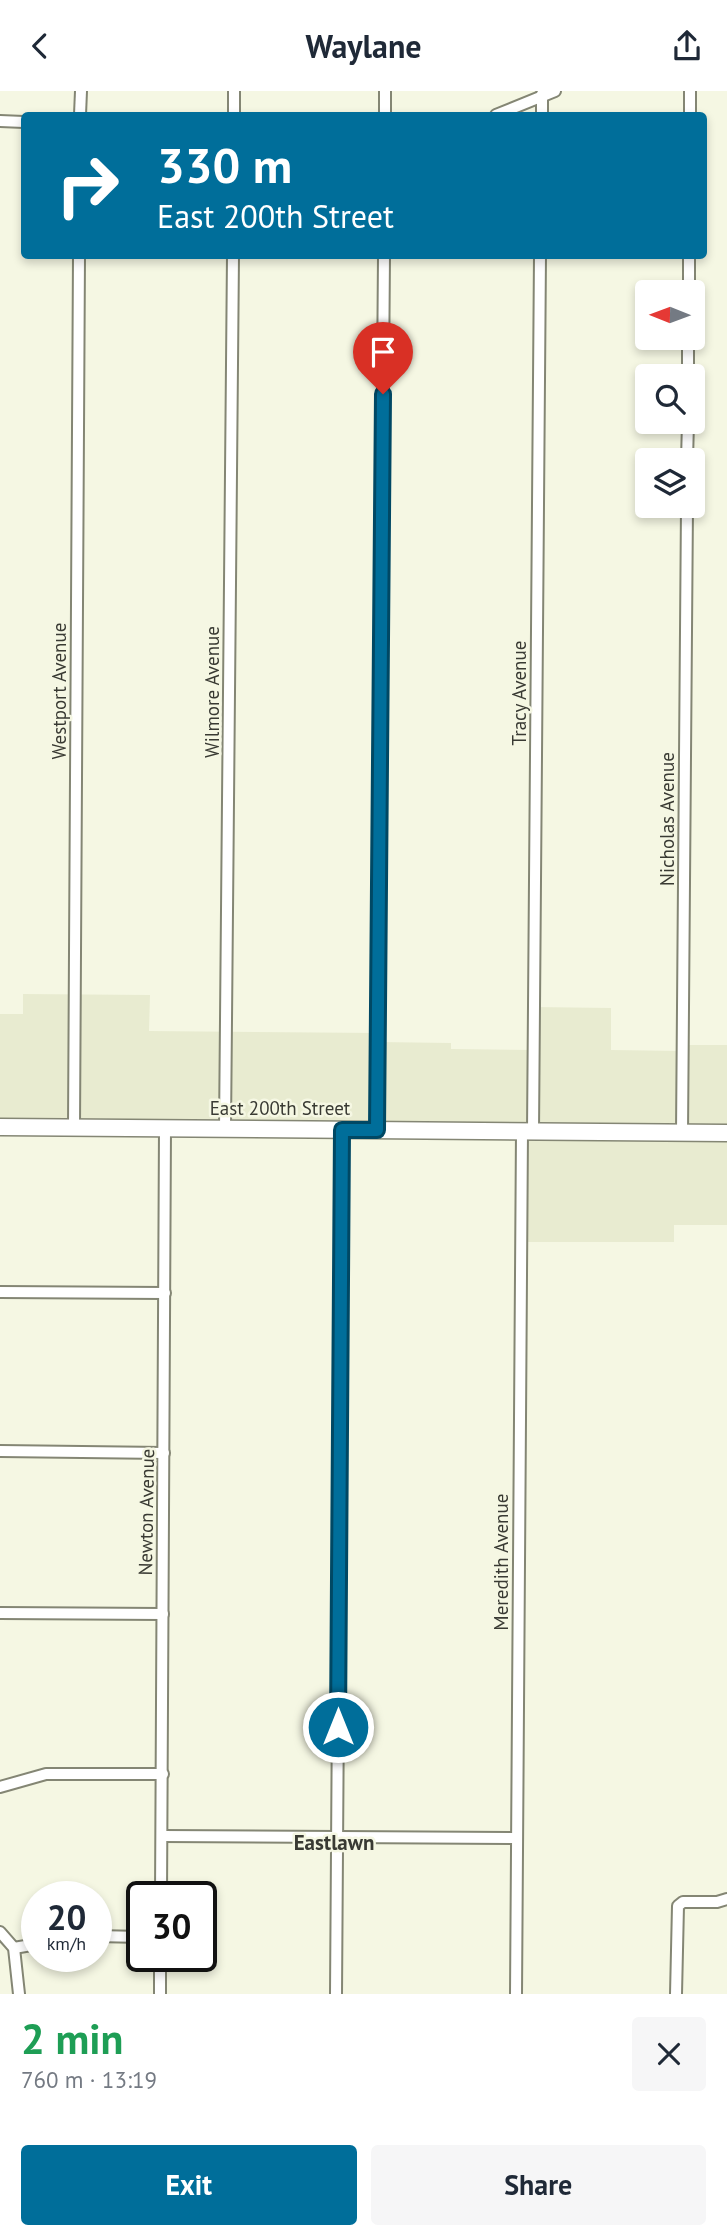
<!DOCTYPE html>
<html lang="en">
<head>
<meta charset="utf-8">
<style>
  :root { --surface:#fff; --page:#f6f6f7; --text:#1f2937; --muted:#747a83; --accent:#006e9a }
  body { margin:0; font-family:"PT Sans",sans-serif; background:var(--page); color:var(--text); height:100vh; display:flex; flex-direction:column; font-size:26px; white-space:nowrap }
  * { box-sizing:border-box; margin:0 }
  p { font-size:23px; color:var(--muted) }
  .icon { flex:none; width:38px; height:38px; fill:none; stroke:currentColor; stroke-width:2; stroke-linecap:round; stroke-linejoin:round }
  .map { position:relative; height:1903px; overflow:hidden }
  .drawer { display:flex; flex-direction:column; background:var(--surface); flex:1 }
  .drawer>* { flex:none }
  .top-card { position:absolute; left:21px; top:21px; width:686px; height:147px; border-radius:7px; box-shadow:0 4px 10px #0003; background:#006e9a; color:#fff; overflow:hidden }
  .needle { width:46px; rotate:271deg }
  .fabs { position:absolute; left:635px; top:189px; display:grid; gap:14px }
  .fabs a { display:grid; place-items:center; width:70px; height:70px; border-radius:7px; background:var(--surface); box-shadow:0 4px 10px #0003; font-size:35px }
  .speed { position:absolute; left:21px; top:1790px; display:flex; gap:14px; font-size:35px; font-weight:700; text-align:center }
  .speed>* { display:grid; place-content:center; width:91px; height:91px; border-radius:50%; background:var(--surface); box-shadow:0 4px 10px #0003; line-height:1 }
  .speed small { font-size:18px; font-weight:400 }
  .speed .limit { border:4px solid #111; border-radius:10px; background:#fff; color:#111 }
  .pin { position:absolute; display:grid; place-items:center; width:60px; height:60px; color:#fff; margin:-72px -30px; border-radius:50% 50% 50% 0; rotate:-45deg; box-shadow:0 0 7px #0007 }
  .pin .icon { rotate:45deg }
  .me { position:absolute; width:77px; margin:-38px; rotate:0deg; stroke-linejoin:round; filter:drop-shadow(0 0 5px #0008) }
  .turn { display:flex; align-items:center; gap:24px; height:147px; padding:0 21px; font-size:32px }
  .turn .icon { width:91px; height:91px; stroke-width:2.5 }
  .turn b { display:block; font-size:49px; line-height:60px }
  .round { display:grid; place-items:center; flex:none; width:74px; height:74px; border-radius:7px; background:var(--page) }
  .headline { display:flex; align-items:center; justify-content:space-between; height:119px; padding:0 21px }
  h1 { font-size:42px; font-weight:700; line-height:52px; color:#1e9e55 }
  .primary-button { display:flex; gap:14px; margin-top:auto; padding:14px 21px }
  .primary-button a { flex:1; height:80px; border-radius:7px; background:var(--accent); color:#fff; font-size:28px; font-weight:700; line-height:80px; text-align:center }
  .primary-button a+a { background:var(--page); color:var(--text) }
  header { display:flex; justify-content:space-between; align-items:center; height:91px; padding:0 21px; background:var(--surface); font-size:32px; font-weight:700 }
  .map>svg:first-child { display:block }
</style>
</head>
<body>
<header><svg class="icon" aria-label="back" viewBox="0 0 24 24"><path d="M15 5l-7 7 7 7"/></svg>Waylane<svg class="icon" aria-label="share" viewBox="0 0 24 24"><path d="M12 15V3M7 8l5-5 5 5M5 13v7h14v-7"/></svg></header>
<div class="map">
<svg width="727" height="1903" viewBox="0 0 727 1903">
  <rect width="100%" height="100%" fill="#f5f7e3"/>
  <path fill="#e8ebd0" d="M23 903 150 904 149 940 378 942V951L451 952V958L533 959 534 916 611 917V959L682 960 683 954H727V1134H674V1151H521L522 1041 0 1036V923H23Z"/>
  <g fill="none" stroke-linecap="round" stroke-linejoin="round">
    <g stroke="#848674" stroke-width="14">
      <g id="street">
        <path d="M80 24 81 0"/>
        <path d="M234 24V0"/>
        <path d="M385 24V0"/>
        <path d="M496 24 555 0"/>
        <path d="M542 24V3"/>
        <path d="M690 24V0"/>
        <path d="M0 30 24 31"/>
        <path d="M689 201V164"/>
        <path d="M688 285V247"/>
        <path d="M687 369 688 331"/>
        <path d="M74 1036 79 164"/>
        <path d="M225 1038 233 164"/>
        <path d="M377 1039 384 164"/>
        <path d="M533 1040 540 164"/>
        <path d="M682 1042 687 415"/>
        <path d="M0 1201 165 1202"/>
        <path d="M0 1360 164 1362"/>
        <path d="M0 1522 163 1523"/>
        <path d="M0 1696 46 1683H163"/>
        <path d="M162 1745 517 1747"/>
        <path d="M161 1806 165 1037"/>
        <path d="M0 1841 14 1857 19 1903"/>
        <path d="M96 1845 142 1846"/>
        <path d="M14 1857 37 1853"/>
        <path d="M160 1903V1866"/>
        <path d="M336 1903 342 1039"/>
        <path d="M516 1903 522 1040"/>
        <path d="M676 1903 678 1815 683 1811H717L727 1808"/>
      </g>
    </g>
    <g stroke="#848674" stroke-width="19">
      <path id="secondary" d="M0 1036 727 1042"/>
    </g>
    <use href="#street" stroke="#fff" stroke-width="10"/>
    <use href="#secondary" stroke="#fff" stroke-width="16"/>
  </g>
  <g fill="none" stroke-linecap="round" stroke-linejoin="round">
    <g stroke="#004864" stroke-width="18">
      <path id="route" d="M338 1636 342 1039H377L383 303"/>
    </g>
    <use href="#route" stroke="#006e9a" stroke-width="12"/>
  </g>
  <g text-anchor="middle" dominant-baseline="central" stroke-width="5" stroke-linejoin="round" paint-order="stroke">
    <g font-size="19" fill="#393a33" stroke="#f5f7e3">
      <text transform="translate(59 600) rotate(-90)">Westport Avenue</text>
      <text transform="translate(212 601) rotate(-90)">Wilmore Avenue</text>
      <text transform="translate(519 602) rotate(-90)">Tracy Avenue</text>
      <text transform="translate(667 728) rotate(-90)">Nicholas Avenue</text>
      <text x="280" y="1017">East 200th Street</text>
      <text transform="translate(146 1421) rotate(-89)">Newton Avenue</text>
      <text transform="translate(501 1471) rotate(-90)">Meredith Avenue</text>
    </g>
    <g font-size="21" font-weight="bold" fill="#393a33" stroke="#f5f7e3">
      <text x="334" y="1751">Eastlawn</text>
    </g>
  </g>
</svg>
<div class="fabs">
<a><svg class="needle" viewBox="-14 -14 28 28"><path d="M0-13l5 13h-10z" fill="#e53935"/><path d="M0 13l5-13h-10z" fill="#747a83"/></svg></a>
<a><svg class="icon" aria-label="search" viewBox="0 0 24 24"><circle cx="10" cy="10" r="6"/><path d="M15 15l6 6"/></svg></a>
<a><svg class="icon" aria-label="layers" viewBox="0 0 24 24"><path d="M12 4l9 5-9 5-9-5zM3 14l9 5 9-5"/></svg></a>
</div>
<div class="speed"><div>20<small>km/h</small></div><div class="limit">30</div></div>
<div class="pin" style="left:383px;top:303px;background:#d93025"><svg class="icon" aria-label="arrive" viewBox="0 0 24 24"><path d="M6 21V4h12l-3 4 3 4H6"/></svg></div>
<svg class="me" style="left:338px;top:1636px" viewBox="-20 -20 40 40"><circle r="17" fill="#006e9a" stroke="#fff" stroke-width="3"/><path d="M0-11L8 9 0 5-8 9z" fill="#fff"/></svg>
<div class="top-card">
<div class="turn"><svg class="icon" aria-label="right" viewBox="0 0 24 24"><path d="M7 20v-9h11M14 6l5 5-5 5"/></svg><div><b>330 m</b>East 200th Street</div></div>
</div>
</div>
<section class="drawer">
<div class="headline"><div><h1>2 min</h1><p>760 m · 13:19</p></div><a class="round"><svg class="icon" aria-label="close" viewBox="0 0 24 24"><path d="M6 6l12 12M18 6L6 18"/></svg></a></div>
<div class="primary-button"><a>Exit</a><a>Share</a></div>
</section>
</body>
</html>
